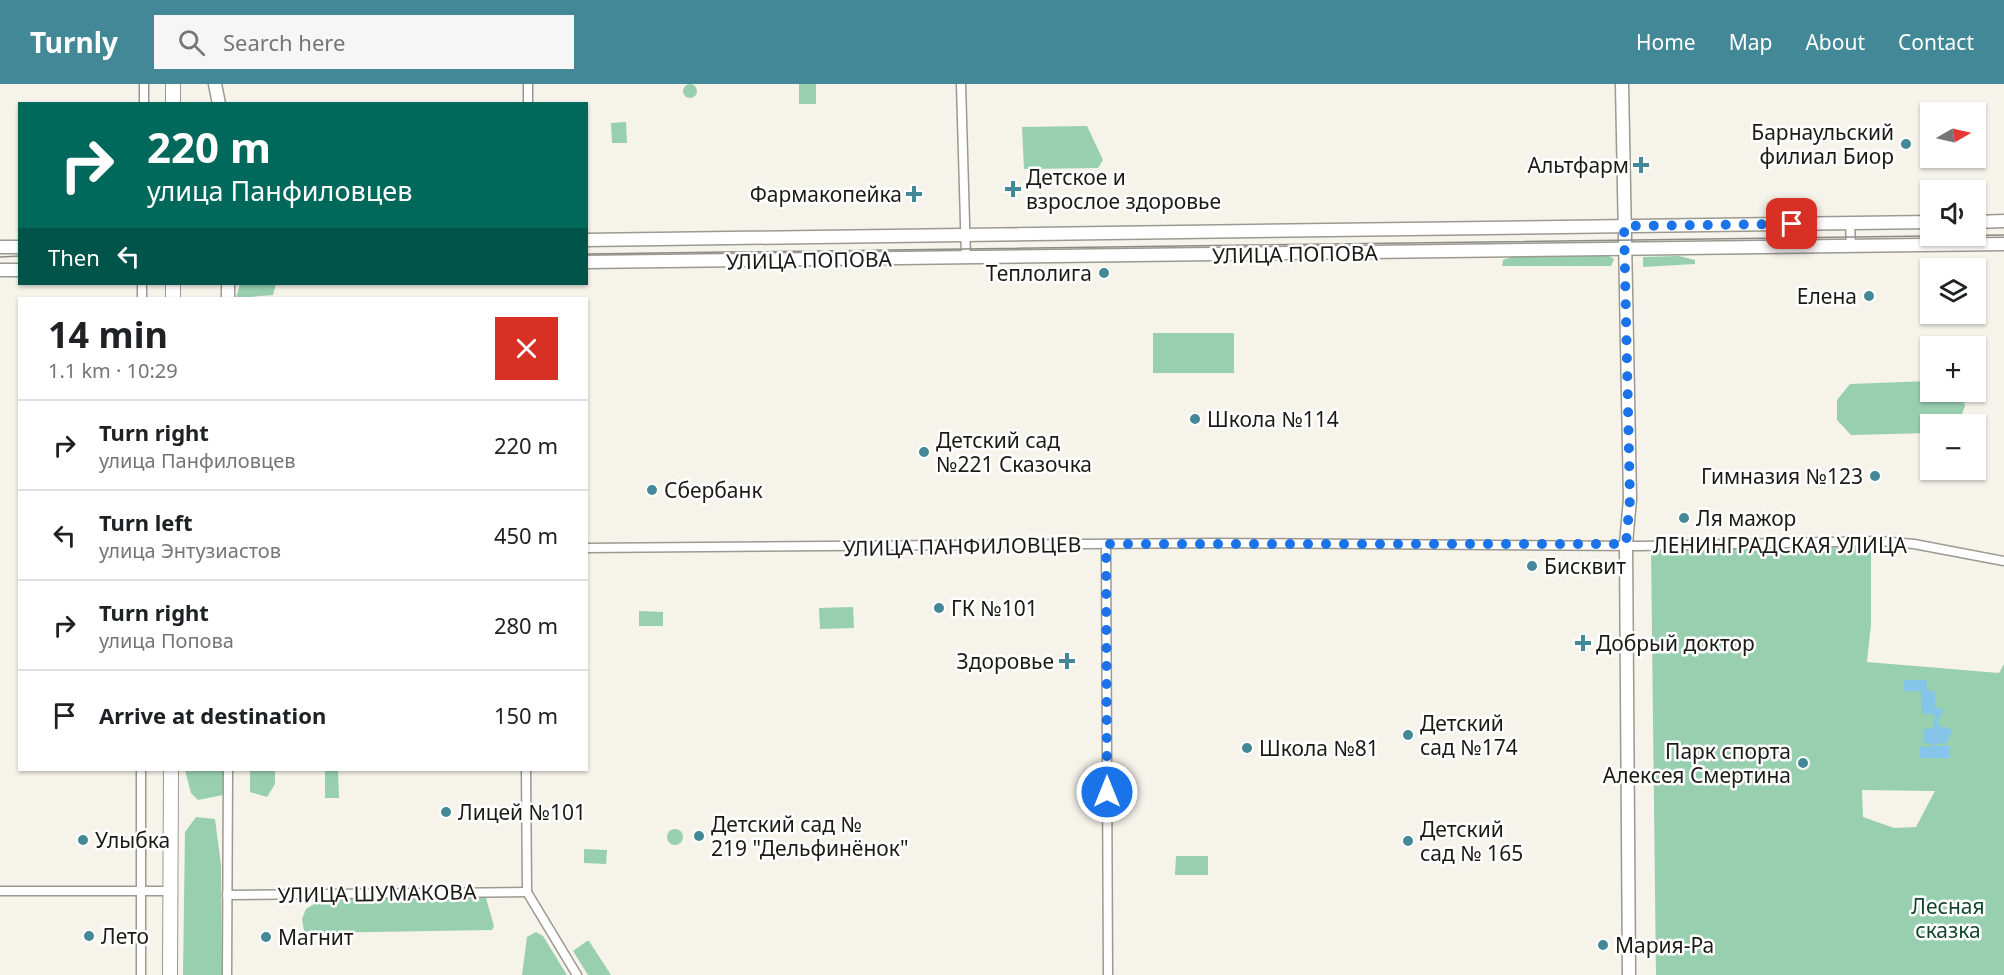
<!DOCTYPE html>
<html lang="en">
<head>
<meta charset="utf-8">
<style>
  :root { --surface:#fff; --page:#f6f6f6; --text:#202124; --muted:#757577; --line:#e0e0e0; --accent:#438896 }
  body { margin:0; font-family:"Noto Sans",sans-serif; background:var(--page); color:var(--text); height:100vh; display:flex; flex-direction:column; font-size:22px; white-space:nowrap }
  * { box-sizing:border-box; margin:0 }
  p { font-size:20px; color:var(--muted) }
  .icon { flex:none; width:33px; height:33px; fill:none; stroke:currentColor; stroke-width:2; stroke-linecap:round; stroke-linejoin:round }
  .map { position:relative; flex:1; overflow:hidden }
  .side { position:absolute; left:18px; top:213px; width:570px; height:474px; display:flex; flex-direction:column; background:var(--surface); border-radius:0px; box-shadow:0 2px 4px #0004 }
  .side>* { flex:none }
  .guide { position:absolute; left:18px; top:18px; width:570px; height:183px; border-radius:0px; box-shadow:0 2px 4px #0004; background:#00695c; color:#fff; overflow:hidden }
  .needle { width:39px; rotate:81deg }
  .fabs { position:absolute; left:1920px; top:18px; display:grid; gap:12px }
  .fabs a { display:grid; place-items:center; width:66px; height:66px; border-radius:0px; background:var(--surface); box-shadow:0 2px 4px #0004; font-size:30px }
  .pin { position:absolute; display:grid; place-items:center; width:51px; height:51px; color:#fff; margin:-26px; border-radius:12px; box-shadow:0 3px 9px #0006 }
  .me { position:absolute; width:66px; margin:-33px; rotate:0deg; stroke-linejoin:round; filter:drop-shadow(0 0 4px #0008) }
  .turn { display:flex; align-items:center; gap:21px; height:126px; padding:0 30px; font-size:27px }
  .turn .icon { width:78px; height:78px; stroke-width:2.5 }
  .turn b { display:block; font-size:42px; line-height:51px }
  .then { display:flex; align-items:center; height:57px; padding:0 30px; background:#0003; gap:12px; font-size:22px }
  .round { display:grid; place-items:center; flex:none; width:63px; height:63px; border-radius:0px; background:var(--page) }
  .overview { display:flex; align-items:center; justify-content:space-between; height:102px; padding:0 30px }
  h1 { font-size:36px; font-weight:700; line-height:45px }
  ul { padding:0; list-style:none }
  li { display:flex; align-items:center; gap:18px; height:90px; padding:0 30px; border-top:2px solid var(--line) }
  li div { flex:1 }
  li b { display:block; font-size:22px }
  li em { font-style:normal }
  header { display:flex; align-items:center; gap:36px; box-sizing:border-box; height:84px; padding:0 30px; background:var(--accent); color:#fff }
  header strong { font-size:28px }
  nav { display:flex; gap:33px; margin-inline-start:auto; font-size:21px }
  .search { width:420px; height:54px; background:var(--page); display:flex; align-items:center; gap:15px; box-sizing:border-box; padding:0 21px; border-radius:0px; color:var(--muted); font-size:22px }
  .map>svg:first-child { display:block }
</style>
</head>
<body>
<header>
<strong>Turnly</strong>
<div class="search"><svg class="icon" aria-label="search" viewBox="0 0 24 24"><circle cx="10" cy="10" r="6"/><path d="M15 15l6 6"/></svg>Search here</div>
<nav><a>Home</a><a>Map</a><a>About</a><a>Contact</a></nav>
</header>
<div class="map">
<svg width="2004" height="891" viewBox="0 0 2004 891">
  <rect width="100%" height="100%" fill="#f6f3ea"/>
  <g fill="#98cfaf" fill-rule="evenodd">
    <circle cx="690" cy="7" r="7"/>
    <rect x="799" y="0" width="17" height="20"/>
    <path d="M626 38 627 59H612L611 39Z"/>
    <path d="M1087 42 1103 76 1098 84 1024 85 1022 43Z"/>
    <path d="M1607 171 1614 175 1611 182H1502L1503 176 1512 173Z"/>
    <path d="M1679 172 1695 176V180L1643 183V173Z"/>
    <path d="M240 200H276L273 211 236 214Z"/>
    <rect x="1153" y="249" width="81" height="40"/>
    <path d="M1930 297V308L1961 309 1965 322 1958 340H1930V349L1851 351 1837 336V316L1850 300Z"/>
    <path d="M1871 463V540L1867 578 1999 589 2004 580V891H1656L1651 466ZM1862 706 1935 707 1916 743 1894 744 1863 733Z"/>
    <path d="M853 523 854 544 820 545 819 524Z"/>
    <path d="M639 527 663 528V542H639Z"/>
    <path d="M185 686H223V711L198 716 191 709Z"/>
    <path d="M250 686H275V700L267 713 250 708Z"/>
    <path d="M325 686H338L339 714H325Z"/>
    <path d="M196 733 215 735 221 781 222 891H183L185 748Z"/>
    <circle cx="675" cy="753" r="8"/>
    <path d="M584 765 607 766 606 780 584 779Z"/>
    <path d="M1176 772H1208V791H1175Z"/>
    <path d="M486 814 494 842 492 846 311 849 304 847 302 835 306 825 322 815Z"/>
    <path d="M536 848 543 852 567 891H522L527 853Z"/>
    <path d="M587 857H589L611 891H588L573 867Z"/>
  </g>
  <path fill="#85c5e9" d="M1904 596H1926L1927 606 1935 608V623L1944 626 1938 635 1939 642 1953 646 1946 659 1936 660V662H1949V674H1920V663L1933 662V660L1923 659V645L1933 644 1935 631 1922 629 1921 607H1904Z"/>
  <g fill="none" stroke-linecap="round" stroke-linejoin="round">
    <g stroke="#9c9991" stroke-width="11">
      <g id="street">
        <path d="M144 0V20"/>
        <path d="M961 0 966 174"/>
        <path d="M528 20V0"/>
        <path d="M1850 139 1851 162"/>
        <path d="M142 214V200"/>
        <path d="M1106 460 1108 891"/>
        <path d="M586 464 1219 459 1640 462 1880 457 1914 460 2004 477"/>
        <path d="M526 686 527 808 577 891"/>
        <path d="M0 807H171"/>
        <path d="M227 811 527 808"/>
        <path d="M141 891V686"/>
        <path d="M227 891 228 686"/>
      </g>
    </g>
    <g stroke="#9c9991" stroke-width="15">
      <g id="secondary">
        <path d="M215 0 219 20"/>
        <path d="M1622 0 1630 415 1626 460 1629 891"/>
        <path d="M1976 138 2004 137"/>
        <path d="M586 156 1930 138"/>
        <path d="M0 163H20"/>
        <path d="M586 178 2004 160"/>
        <path d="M0 186H20"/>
        <path d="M228 200V214"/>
      </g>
    </g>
    <g stroke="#9c9991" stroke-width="16">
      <g id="primary">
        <path d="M173 20V0"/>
        <path d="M173 214V200"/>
        <path d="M170 891 171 686"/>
      </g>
    </g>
    <use href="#street" stroke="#fff" stroke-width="8"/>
    <use href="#secondary" stroke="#fff" stroke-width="12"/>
    <use href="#primary" stroke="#fff" stroke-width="14"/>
    <g stroke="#8d8b85" stroke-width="1.5">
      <path d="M586 170 2004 151"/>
      <path d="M0 173 20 172"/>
    </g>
  </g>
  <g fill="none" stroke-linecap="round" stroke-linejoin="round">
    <path stroke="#1a73e8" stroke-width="10" stroke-dasharray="0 18" d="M1107 708 1106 460H1626L1630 415 1624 142 1792 140"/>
  </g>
  <g fill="#438896" stroke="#fff" stroke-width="2">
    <circle cx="1906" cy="60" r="6"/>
    <path d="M1638 72h6v6h6v6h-6v6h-6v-6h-6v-6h6z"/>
    <path d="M1010 96h6v6h6v6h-6v6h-6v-6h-6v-6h6z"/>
    <path d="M911 101h6v6h6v6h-6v6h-6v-6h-6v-6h6z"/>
    <circle cx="1104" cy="189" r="6"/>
    <circle cx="1869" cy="212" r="6"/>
    <circle cx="1195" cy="335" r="6"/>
    <circle cx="924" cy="368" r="6"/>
    <circle cx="1875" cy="392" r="6"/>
    <circle cx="652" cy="406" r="6"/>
    <circle cx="1684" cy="434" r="6"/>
    <circle cx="1532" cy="482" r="6"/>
    <circle cx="939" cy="524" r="6"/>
    <path d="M1580 550h6v6h6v6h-6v6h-6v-6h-6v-6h6z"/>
    <path d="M1064 568h6v6h6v6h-6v6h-6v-6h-6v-6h6z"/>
    <circle cx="1408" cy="651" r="6"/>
    <circle cx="1247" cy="664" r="6"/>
    <circle cx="1803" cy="679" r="6"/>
    <circle cx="446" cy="728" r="6"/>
    <circle cx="699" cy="752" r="6"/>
    <circle cx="83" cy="756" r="6"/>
    <circle cx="1408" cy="757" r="6"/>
    <circle cx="89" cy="852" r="6"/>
    <circle cx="266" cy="853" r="6"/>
    <circle cx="1603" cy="861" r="6"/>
  </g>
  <g text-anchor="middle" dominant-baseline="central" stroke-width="5" stroke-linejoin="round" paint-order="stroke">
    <g font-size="21" fill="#1b1a17" stroke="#fff" text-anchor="start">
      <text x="1894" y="48" text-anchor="end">Барнаульский<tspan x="1894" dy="24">филиал Биор</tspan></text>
      <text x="1629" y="81" text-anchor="end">Альтфарм</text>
      <text x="1026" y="93">Детское и<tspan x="1026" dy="24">взрослое здоровье</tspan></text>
      <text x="902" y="110" text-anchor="end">Фармакопейка</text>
      <text x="1092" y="189" text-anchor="end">Теплолига</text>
      <text x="1857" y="212" text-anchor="end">Елена</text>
      <text x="1207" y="335">Школа №114</text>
      <text x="936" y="356">Детский сад<tspan x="936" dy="24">№221 Сказочка</tspan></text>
      <text x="1863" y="392" text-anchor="end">Гимназия №123</text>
      <text x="664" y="406">Сбербанк</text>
      <text x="1696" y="434">Ля мажор</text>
      <text x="1544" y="482">Бисквит</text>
      <text x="951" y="524">ГК №101</text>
      <text x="1596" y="559">Добрый доктор</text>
      <text x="1054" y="577" text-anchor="end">Здоровье</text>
      <text x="1420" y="639">Детский<tspan x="1420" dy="24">сад №174</tspan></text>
      <text x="1259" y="664">Школа №81</text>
      <text x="1791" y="667" text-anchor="end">Парк спорта<tspan x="1791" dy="24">Алексея Смертина</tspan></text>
      <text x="458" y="728">Лицей №101</text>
      <text x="711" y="740">Детский сад №<tspan x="711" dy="24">219 "Дельфинёнок"</tspan></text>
      <text x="1420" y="745">Детский<tspan x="1420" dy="24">сад № 165</tspan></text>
      <text x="95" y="756">Улыбка</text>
      <text x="101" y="852">Лето</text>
      <text x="278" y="853">Магнит</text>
      <text x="1615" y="861">Мария-Ра</text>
    </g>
    <g font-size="21" fill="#1b1a17" stroke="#fff">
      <text transform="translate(1295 170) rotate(-1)">УЛИЦА ПОПОВА</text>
      <text transform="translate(809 176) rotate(-1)">УЛИЦА ПОПОВА</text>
      <text x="1780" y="461">ЛЕНИНГРАДСКАЯ УЛИЦА</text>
      <text transform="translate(962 462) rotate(-1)">УЛИЦА ПАНФИЛОВЦЕВ</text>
      <text transform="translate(377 809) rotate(-1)">УЛИЦА ШУМАКОВА</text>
    </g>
    <g font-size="21" fill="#14462e" stroke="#fff">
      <text x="1948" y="822">Лесная<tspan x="1948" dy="24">сказка</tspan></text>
    </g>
  </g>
</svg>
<div class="fabs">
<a><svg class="needle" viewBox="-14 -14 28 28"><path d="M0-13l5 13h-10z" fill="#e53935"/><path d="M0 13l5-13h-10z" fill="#757577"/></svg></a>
<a><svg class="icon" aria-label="sound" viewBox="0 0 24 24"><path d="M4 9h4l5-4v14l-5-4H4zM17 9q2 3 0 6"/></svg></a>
<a><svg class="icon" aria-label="layers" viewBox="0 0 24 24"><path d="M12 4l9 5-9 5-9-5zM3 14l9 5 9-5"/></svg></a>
<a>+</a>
<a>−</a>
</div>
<div class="pin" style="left:1792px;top:140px;background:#d93025"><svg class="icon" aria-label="arrive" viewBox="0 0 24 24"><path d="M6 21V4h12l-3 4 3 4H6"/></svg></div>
<svg class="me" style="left:1107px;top:708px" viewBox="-20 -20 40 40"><circle r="17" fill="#1a73e8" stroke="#fff" stroke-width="3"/><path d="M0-11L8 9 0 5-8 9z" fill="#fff"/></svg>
<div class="guide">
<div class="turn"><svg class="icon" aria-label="right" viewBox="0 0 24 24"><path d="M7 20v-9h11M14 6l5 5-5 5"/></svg><div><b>220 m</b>улица Панфиловцев</div></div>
<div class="then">Then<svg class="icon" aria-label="left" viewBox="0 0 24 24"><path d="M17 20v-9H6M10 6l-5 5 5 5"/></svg></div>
</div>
<section class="side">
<div class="overview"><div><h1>14 min</h1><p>1.1 km · 10:29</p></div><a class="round" style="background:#d93025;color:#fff"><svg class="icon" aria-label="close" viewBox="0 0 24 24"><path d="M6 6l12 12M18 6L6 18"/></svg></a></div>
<ul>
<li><svg class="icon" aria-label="right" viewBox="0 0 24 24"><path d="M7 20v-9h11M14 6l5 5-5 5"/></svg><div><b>Turn right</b><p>улица Панфиловцев</p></div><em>220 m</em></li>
<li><svg class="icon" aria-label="left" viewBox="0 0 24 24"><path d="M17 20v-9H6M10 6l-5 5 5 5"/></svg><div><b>Turn left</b><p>улица Энтузиастов</p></div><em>450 m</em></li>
<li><svg class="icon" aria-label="right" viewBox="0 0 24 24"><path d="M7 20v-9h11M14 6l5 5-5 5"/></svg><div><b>Turn right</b><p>улица Попова</p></div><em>280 m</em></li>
<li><svg class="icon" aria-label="arrive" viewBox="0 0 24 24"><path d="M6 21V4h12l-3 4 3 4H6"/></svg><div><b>Arrive at destination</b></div><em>150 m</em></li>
</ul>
</section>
</div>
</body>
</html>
